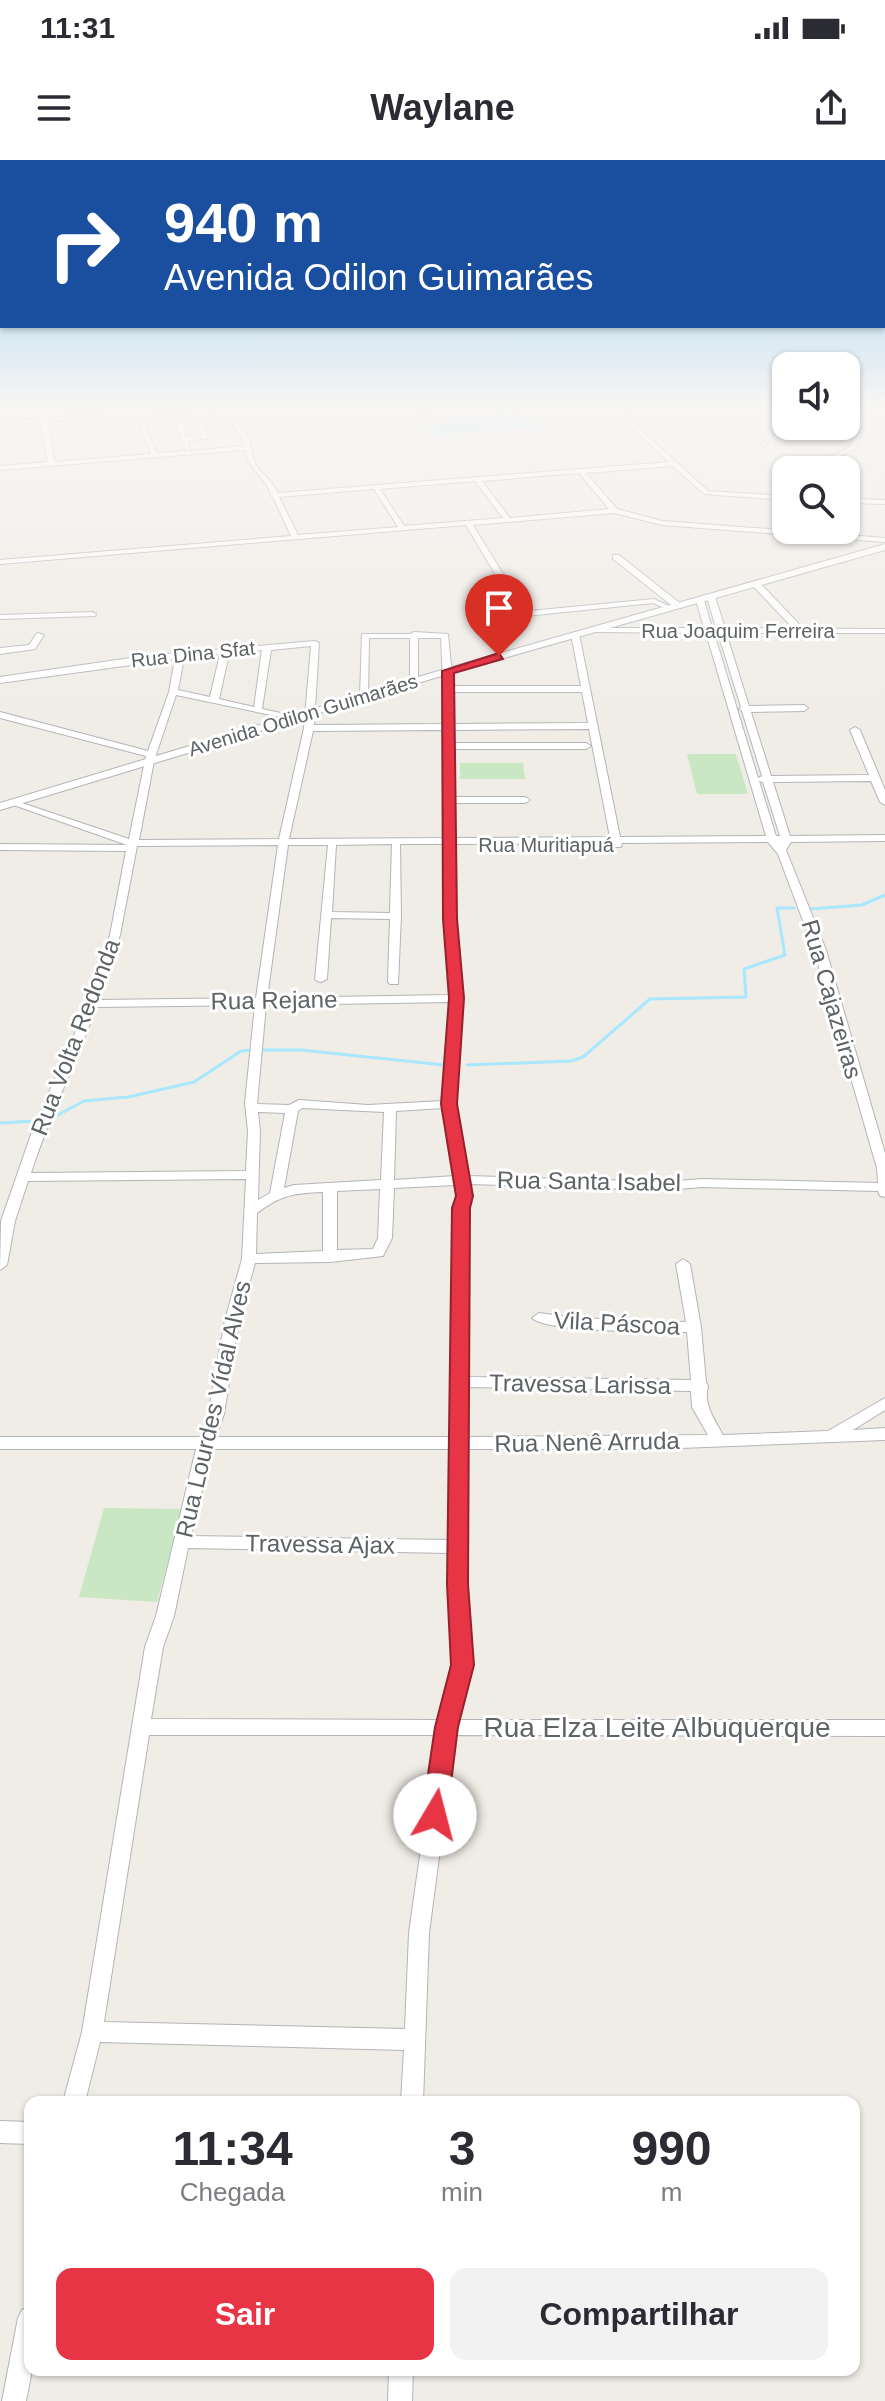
<!DOCTYPE html>
<html lang="pt">
<head>
<meta charset="utf-8">
<style>
  :root { --surface:#fff; --page:#f2f2f3; --text:#2b2b33; --muted:#7c7c81; --accent:#e73545 }
  body { margin:0; font-family:Arial,sans-serif; background:var(--page); color:var(--text); height:100vh; display:flex; flex-direction:column; font-size:30px; white-space:nowrap }
  * { box-sizing:border-box; margin:0 }
  p { font-size:26px; color:var(--muted) }
  .icon { flex:none; width:44px; height:44px; fill:none; stroke:currentColor; stroke-width:2; stroke-linecap:round; stroke-linejoin:round }
  .map { position:relative; flex:1; overflow:hidden }
  .sheet { position:absolute; left:24px; top:1936px; width:836px; height:280px; display:flex; flex-direction:column; background:var(--surface); border-radius:16px; box-shadow:0 2px 6px #0004 }
  .sheet>* { flex:none }
  .banner { position:absolute; left:0px; top:0px; width:886px; height:168px; box-shadow:0 2px 6px #0004; background:#1a4fa0; color:#fff; overflow:hidden }
  .fabs { position:absolute; left:772px; top:192px; display:grid; gap:16px }
  .fabs a { display:grid; place-items:center; width:88px; height:88px; border-radius:16px; background:var(--surface); box-shadow:0 2px 6px #0004; font-size:40px }
  .pin { position:absolute; display:grid; place-items:center; width:68px; height:68px; color:#fff; margin:-82px -34px; border-radius:50% 50% 50% 0; rotate:-45deg; box-shadow:0 0 8px #0007 }
  .pin .icon { rotate:45deg }
  .me { position:absolute; width:88px; margin:-44px; rotate:8deg; stroke-linejoin:round; filter:drop-shadow(0 0 6px #0008) }
  .turn { display:flex; align-items:center; gap:28px; height:168px; padding:0 32px; font-size:36px }
  .turn .icon { width:104px; height:104px; stroke-width:2.5 }
  .turn b { display:block; font-size:56px; line-height:68px }
  .eta { display:flex; justify-content:space-evenly; align-items:center; height:136px; text-align:center }
  .eta b { font-size:48px; font-weight:700; line-height:56px }
  .button { display:flex; gap:16px; margin-top:auto; padding:16px 32px }
  .button a { flex:1; height:92px; border-radius:16px; background:var(--accent); color:#fff; font-size:32px; font-weight:700; line-height:92px; text-align:center }
  .button a+a { background:var(--page); color:var(--text) }
  .status { display:flex; justify-content:space-between; align-items:center; height:56px; padding:0 40px; background:var(--surface); direction:ltr }
  .status svg { height:22px; fill:currentColor }
  header { display:flex; justify-content:space-between; align-items:center; height:104px; padding:0 32px; background:var(--surface); font-size:36px; font-weight:700 }
  .map>svg:first-child { display:block }
</style>
</head>
<body>
<div class="status"><b>11:31</b><svg viewBox="0 0 49 12"><path d="M0 12V9h3v3zM5 12V6h3v6zM10 12V3h3v9zM15 12V0h3v12zM26 1h20v11H26zM47 4h2v5h-2z"/></svg></div>
<header><svg class="icon" aria-label="menu" viewBox="0 0 24 24"><path d="M4 6h16M4 12h16M4 18h16"/></svg>Waylane<svg class="icon" aria-label="share" viewBox="0 0 24 24"><path d="M12 15V3M7 8l5-5 5 5M5 13v7h14v-7"/></svg></header>
<div class="map">
<svg width="885" height="2241" viewBox="0 0 885 2241">
  <rect width="100%" height="100%" fill="#f0ece6"/>
  <g fill="#c9e7c3">
    <path d="M687 594H736L748 634H697Z"/>
    <path d="M460 603H523L525 619H460Z"/>
    <path d="M104 1348 182 1349 157 1442 79 1437Z"/>
  </g>
  <path fill="#a8e7fe" d="M514 250 543 267 437 275 425 267Z"/>
  <g fill="none" stroke-linecap="round" stroke-linejoin="round">
    <path stroke="#a8e7fe" stroke-width="2" d="M513 253 527 249"/>
    <g stroke="#a8e7fe" stroke-width="3">
      <path d="M810 749 862 745 885 735"/>
      <path d="M261 890H301L444 905"/>
      <path d="M467 905 571 901 583 897 650 839 746 837 744 809 785 795 777 748H794"/>
      <path d="M54 957 84 941 128 937 194 922 241 891 253 890"/>
      <path d="M0 963 35 961"/>
    </g>
    <g stroke="#b2b5b8" stroke-width="2">
      <g id="minor">
        <path d="M38 249H44L46 258 134 252 133 249H139L140 252 217 249 214 251 142 256 157 293 187 291 184 289 176 263 179 261H201L208 278 188 281 190 289 187 291 244 286 242 278 223 249H229L248 278 256 306 272 323 278 333 669 302 612 249H618L708 331 786 336V340L704 334 673 306 586 313 617 349 662 361 885 378V382L662 365 614 353 473 365 503 414 519 452 654 439 673 448 669 450 653 443 516 457 512 455 495 414 466 365 0 404V400L291 376 273 337 270 335 271 333C262 314 252 314 245 290L0 310V306L48 302 40 262 0 265V261L40 259ZM136 256 151 294 55 302 47 262ZM197 264 201 276 187 277 183 265ZM579 313 609 349 510 358 482 321ZM475 321 503 358 404 366 380 329ZM374 329 398 367 298 375 279 337Z"/>
        <path d="M418 249H424L428 254 423 255Z"/>
        <path d="M867 249H873L858 271 861 274 855 289 834 299 827 310H821L829 297 850 287 855 274 803 266 853 269Z"/>
        <path d="M786 252V258L764 286H760Z"/>
        <path d="M856 317 859 319V339L885 340V344L846 343V339H852L853 319Z"/>
        <path d="M613 395H619L681 444V448H675L613 399Z"/>
        <path d="M753 422H759L798 463V467H792L753 426Z"/>
        <path d="M711 435 715 437 725 468 885 469V473H726L749 546 804 545 808 548 804 551 751 552 771 616 869 615 850 570 855 567 860 570 885 630V645L880 642 871 621 773 622 790 676 885 675V681L791 682 786 690 826 790 885 993V1037L880 1036 878 1031 702 1027 666 1030 469 1024 472 1036 468 1048 467 1217 691 1220 687 1172C660 1171 547 1173 532 1158L539 1153 576 1158 686 1162 676 1104 683 1099 690 1104 701 1167 706 1222 708 1226C703 1244 714 1259 723 1275L828 1271 885 1238V1250L853 1270 885 1268V1280L654 1289H467L466 1424 471 1505 458 1560H885V1576L455 1575 429 1773 423 1942H401L404 1890 100 1882 85 1942H63L82 1872 145 1487 156 1456 196 1289H0V1277H200L208 1254 225 1160 242 1099 246 1019 28 1021 15 1061 7 1105 0 1110 1 1061 35 963 71 884 110 775 126 691 0 690V684L127 685 5 642 13 640 129 679 146 596 0 558V552L148 591 169 532 175 499 0 523V517L144 496 315 481 319 483 314 565 445 564 441 478H418V522L414 525 410 522V478H369L368 537 364 540 360 537 362 474H410L414 472 448 474 453 526H581L571 474 575 472 579 474 620 677 766 676 706 473 590 472 586 470 590 468H704L696 440 700 438 704 440 712 468H716L707 437ZM714 473H718L741 547 739 549 742 551 762 616 758 618ZM311 486 304 568 279 679 139 680 154 601 176 535 295 560V556L262 549 271 490ZM262 490 254 547 219 539 229 494ZM220 494 210 537 178 530 184 498ZM453 532H582L588 563 454 564ZM589 569 610 677 455 678 454 643H525L530 640 525 637H454V589H586L591 586 586 583H454V570ZM445 570V678L289 679 313 571ZM759 621 763 622 780 676H776ZM768 682 778 694 814 790 877 1008 878 1023 702 1019 666 1022 468 1016 455 944 463 838 455 759V684L612 683 613 687H621L622 683ZM392 684 390 753 332 752 336 685ZM400 684H445V759L451 835 267 838 288 685H328L315 819 317 821 321 822 327 819 331 758 390 759 388 822 390 824H398L401 756ZM278 685 256 838 98 840 120 775 137 686ZM451 842 443 941 368 945 299 940 289 945 257 944 266 845ZM255 845 245 943 248 971 246 1011 31 1013C49 956 76 904 96 847ZM302 948 384 952 381 1020 294 1025 284 1028 298 951ZM443 948 455 1016 394 1020 396 951ZM258 952 285 953 270 1033 258 1040 260 971ZM456 1025 458 1036 454 1048 451 1277H216L224 1254 239 1160 255 1103 330 1102 383 1096 392 1078 394 1028ZM380 1029 378 1078 373 1089 337 1090V1031ZM323 1032V1091L256 1094 257 1053C281 1035 294 1033 323 1032ZM467 1227 691 1231 692 1247 708 1275 467 1277ZM212 1289H451L450 1380 191 1376ZM188 1388 450 1393 453 1505 440 1560 151 1559 163 1487 174 1456ZM149 1575H437L409 1773 405 1869 104 1862Z"/>
        <path d="M92 452 96 454 95 456 0 459V455Z"/>
        <path d="M37 473 44 475 35 489 0 494V488L29 485Z"/>
        <path d="M0 1961 30 1962V1984L0 1983Z"/>
        <path d="M30 2146V2210H32L26 2241H2L18 2158 22 2150Z"/>
        <path d="M389 2210H413L412 2241H388Z"/>
      </g>
    </g>
    <g stroke="#b2b5b8" stroke-width="2">
      <path id="tertiary" d="M885 384V390L451 513 0 650V643L445 509Z"/>
    </g>
    <use href="#minor" fill="#fff" fill-rule="evenodd"/>
    <use href="#tertiary" fill="#fff" fill-rule="evenodd"/>
  </g>
  <linearGradient id="sky" x2="0" y2="1"><stop stop-color="#8ec8f1"/><stop offset="0.44" stop-color="#f8f6f4"/><stop offset="1" stop-color="#f8f6f4" stop-opacity="0"/></linearGradient>
  <rect width="885" height="562" fill="url(#sky)"/>
  <path fill="#e73545" stroke="#96222d" stroke-width="2" d="M499 493 503 499 454 513 457 759 464 838 457 944 473 1036 470 1048 468 1424 474 1505 458 1567 447 1655 443 1663 435 1666 426 1663 422 1655 435 1567 451 1505 447 1424 452 1048 456 1036 441 944 449 838 443 759 442 511Z"/>
  <g text-anchor="middle" dominant-baseline="central" stroke-width="6" stroke-linejoin="round" paint-order="stroke">
    <g font-size="20" fill="#5e6366" stroke="#fff">
      <text x="738" y="471">Rua Joaquim Ferreira</text>
      <text transform="translate(193 494) rotate(-6)">Rua Dina Sfat</text>
      <text transform="translate(303 555) rotate(-17)">Avenida Odilon Guimarães</text>
      <text x="546" y="685">Rua Muritiapuá</text>
    </g>
    <g font-size="24" fill="#5e6366" stroke="#fff">
      <text transform="translate(832 839) rotate(74)">Rua Cajazeiras</text>
      <text transform="translate(274 840) rotate(-1)">Rua Rejane</text>
      <text transform="translate(75 877) rotate(-69)">Rua Volta Redonda</text>
      <text transform="translate(589 1021) rotate(1)">Rua Santa Isabel</text>
      <text transform="translate(617 1163) rotate(3)">Vila Páscoa</text>
      <text transform="translate(580 1224) rotate(1)">Travessa Larissa</text>
      <text transform="translate(213 1249) rotate(-77)">Rua Lourdes Vídal Alves</text>
      <text transform="translate(587 1282) rotate(-1)">Rua Nenê Arruda</text>
      <text transform="translate(320 1384) rotate(1)">Travessa Ajax</text>
    </g>
    <g font-size="28" fill="#5e6366" stroke="#fff">
      <text x="657" y="1567">Rua Elza Leite Albuquerque</text>
    </g>
  </g>
</svg>
<div class="fabs">
<a><svg class="icon" aria-label="sound" viewBox="0 0 24 24"><path d="M4 9h4l5-4v14l-5-4H4zM17 9q2 3 0 6"/></svg></a>
<a><svg class="icon" aria-label="search" viewBox="0 0 24 24"><circle cx="10" cy="10" r="6"/><path d="M15 15l6 6"/></svg></a>
</div>
<div class="pin" style="left:499px;top:496px;background:#d93025"><svg class="icon" aria-label="arrive" viewBox="0 0 24 24"><path d="M6 21V4h12l-3 4 3 4H6"/></svg></div>
<svg class="me" style="left:435px;top:1655px" viewBox="-20 -20 40 40"><circle r="19" fill="#fff"/><path d="M0-13L10 11 0 6-10 11z" fill="#e73545"/></svg>
<div class="banner">
<div class="turn"><svg class="icon" aria-label="right" viewBox="0 0 24 24"><path d="M7 20v-9h11M14 6l5 5-5 5"/></svg><div><b>940 m</b>Avenida Odilon Guimarães</div></div>
</div>
<section class="sheet">
<div class="eta">
<div><b>11:34</b><p>Chegada</p></div>
<div><b>3</b><p>min</p></div>
<div><b>990</b><p>m</p></div>
</div>
<div class="button"><a>Sair</a><a>Compartilhar</a></div>
</section>
</div>
</body>
</html>
